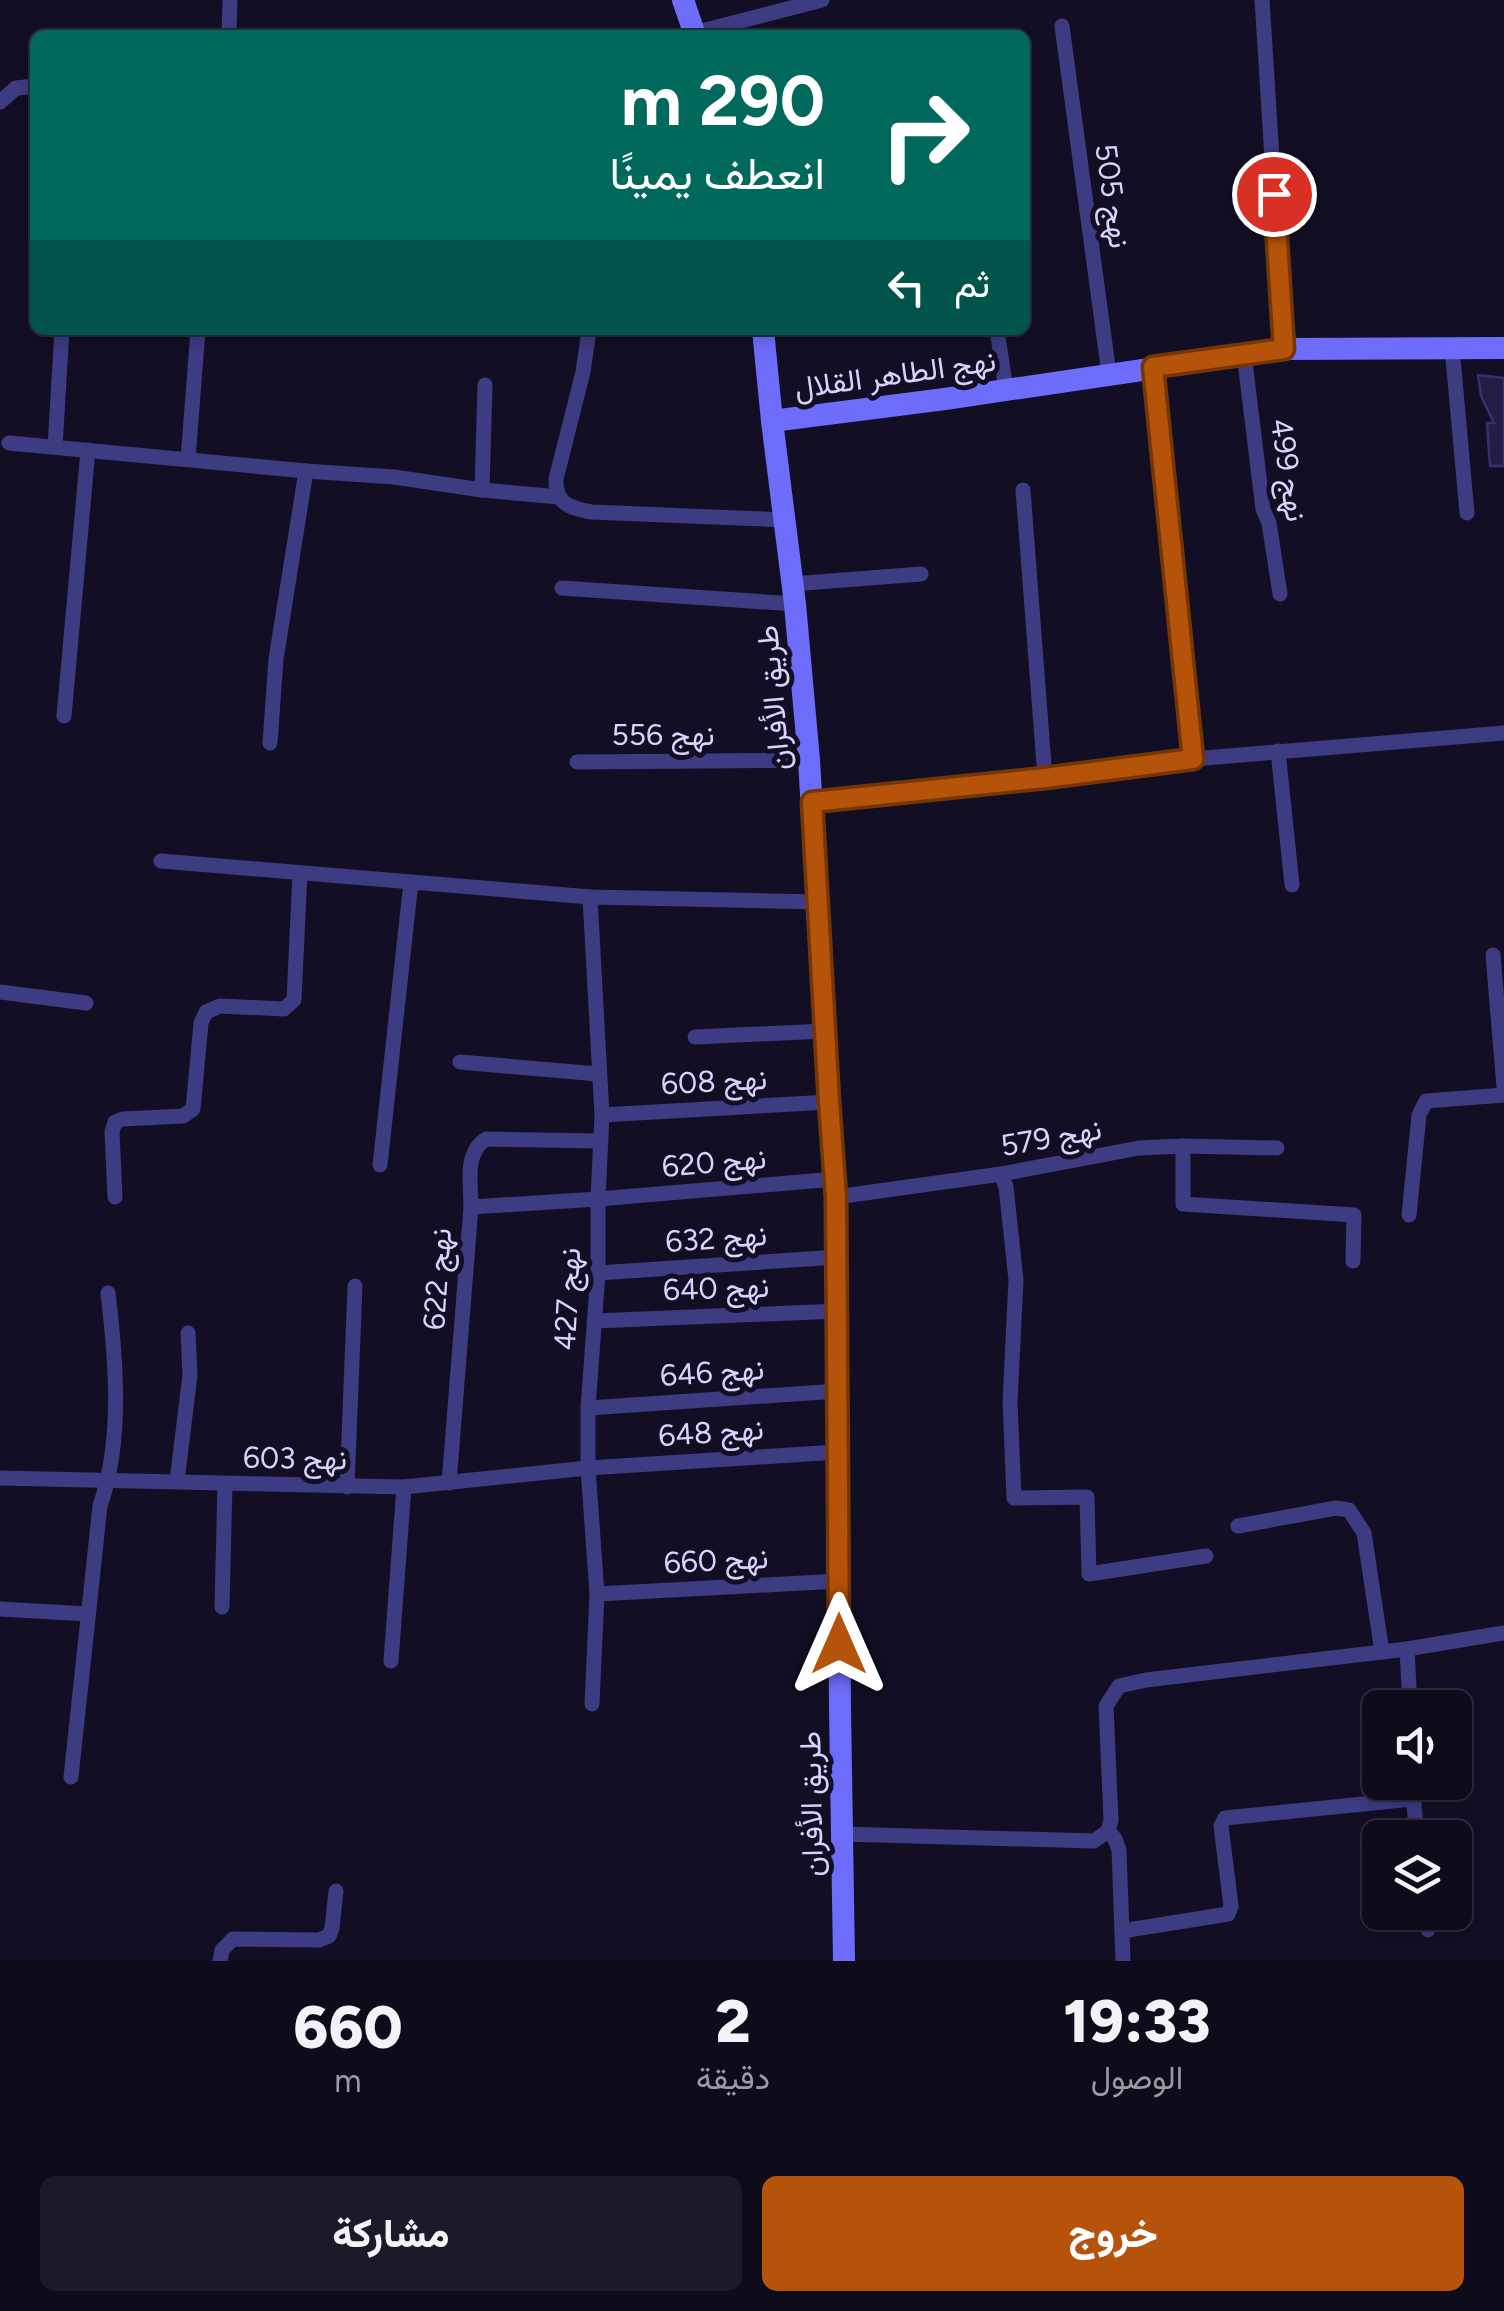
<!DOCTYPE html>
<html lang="ar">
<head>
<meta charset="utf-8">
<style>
  :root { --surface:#0e0b1b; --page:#1c1928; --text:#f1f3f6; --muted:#9b9ba3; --line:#2e2b3a; --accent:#b45309 }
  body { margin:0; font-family:Figtree,Vazirmatn,sans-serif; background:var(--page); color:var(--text); direction:rtl; height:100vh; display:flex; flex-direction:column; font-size:38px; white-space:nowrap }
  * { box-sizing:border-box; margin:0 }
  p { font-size:32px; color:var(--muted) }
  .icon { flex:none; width:55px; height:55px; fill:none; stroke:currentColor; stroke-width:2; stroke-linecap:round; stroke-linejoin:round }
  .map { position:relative; height:1961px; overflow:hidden; direction:ltr }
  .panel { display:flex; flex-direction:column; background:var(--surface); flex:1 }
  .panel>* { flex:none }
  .hud { position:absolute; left:30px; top:30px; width:1000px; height:305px; border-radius:15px; box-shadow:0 5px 15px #0003,0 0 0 2px var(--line); direction:rtl; background:#00695c; color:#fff; overflow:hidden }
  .buttons { position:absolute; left:1362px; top:1690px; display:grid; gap:20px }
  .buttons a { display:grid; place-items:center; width:110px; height:110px; border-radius:15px; background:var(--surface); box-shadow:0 5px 15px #0003,0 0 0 2px var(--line); font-size:50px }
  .pin { position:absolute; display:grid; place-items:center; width:85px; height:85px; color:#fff; margin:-42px; border:5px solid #fff; border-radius:50%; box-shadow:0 2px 10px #0007 }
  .me { position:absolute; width:110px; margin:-55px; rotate:0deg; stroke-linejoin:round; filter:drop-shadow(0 0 8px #0008) }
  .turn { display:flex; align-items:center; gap:35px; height:210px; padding:0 40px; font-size:45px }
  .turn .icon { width:130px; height:130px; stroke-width:2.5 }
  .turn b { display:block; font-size:70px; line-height:85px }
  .then { display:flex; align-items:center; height:95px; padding:0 40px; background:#0003; gap:20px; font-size:38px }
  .eta { display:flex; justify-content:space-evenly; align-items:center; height:170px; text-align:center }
  .eta b { font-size:60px; font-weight:800; line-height:70px }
  .primary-button { display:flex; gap:20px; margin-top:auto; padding:20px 40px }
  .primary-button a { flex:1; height:115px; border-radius:15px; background:var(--accent); color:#fff; font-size:40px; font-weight:800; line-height:115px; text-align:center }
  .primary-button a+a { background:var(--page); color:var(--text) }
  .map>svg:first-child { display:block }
</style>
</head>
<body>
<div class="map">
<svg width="1504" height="1961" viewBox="0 0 1504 1961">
  <rect width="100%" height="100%" fill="#120f24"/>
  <path fill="#231c44" stroke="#3a2e70" stroke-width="2.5" d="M1478 375 1504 378V466H1490L1487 423H1494L1481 396Z"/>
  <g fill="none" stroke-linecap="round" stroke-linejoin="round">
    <g stroke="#3d3b82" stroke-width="15">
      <path d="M1262 0 1284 349"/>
      <path d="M1062 26 1109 374"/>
      <path d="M694 33 822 0"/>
      <path d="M229 35 230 0"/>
      <path d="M0 102 16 88 35 86"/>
      <path d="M589 330 583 372 556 479C555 503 569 508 591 512L786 520"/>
      <path d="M997 330 1006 390"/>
      <path d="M1452 347 1467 513"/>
      <path d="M1244 354 1263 509 1269 523 1280 594"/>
      <path d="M1153 367 1193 759"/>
      <path d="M9 443 306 471 394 477 482 490 559 497"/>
      <path d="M55 447 62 330"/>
      <path d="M188 459 198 330"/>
      <path d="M482 490 485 385"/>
      <path d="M1023 490 1045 778"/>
      <path d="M792 584 921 574"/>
      <path d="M562 588 795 604"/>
      <path d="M64 716 88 450"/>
      <path d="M270 743 276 659 306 471"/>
      <path d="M1278 751 1292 885"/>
      <path d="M577 762 809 760"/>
      <path d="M812 801 1045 778 1193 759 1504 733"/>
      <path d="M161 861 590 897 819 902"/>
      <path d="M590 897 602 1115 598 1199V1273L588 1408V1468L597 1594 592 1704"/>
      <path d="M1493 955 1504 1087"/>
      <path d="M0 992 86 1003"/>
      <path d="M695 1037 825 1031"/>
      <path d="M460 1062 598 1074"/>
      <path d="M602 1115 829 1102"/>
      <path d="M1183 1146V1204L1354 1215 1353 1261"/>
      <path d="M380 1165 411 882"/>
      <path d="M1001 1174 1006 1187 1016 1280 1010 1402 1014 1498 1087 1497 1089 1574 1206 1556"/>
      <path d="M115 1197 112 1132 115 1122 123 1119 183 1116 193 1109 201 1023 206 1012 220 1006 284 1009 294 1000 300 873"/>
      <path d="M836 1197 1001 1174 1139 1148 1183 1146 1277 1148"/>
      <path d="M471 1207C471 1184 464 1153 486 1139L600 1141"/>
      <path d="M1409 1215 1419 1115 1426 1101 1504 1095"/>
      <path d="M598 1273 838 1257"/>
      <path d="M594 1321 839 1311"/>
      <path d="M588 1408 838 1391"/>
      <path d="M0 1478 404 1487 588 1468 838 1452"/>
      <path d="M177 1481 190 1375 188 1333"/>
      <path d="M449 1483 471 1207 598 1199 835 1179"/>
      <path d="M347 1487 355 1286"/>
      <path d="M1238 1526 1336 1508 1349 1510 1364 1533 1382 1652"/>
      <path d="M597 1594 839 1581"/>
      <path d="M222 1607 225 1484"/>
      <path d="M0 1609 88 1614"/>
      <path d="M1407 1649 1410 1708"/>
      <path d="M391 1661 404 1487"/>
      <path d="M71 1777 100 1506C123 1440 116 1360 108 1293"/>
      <path d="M1412 1782 1417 1838"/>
      <path d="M1108 1831 1115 1839 1119 1850 1123 1961"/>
      <path d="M842 1834 1094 1841 1108 1831 1111 1820 1106 1706 1119 1686 1146 1680 1407 1649 1504 1633"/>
      <path d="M1425 1912 1428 1930"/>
      <path d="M1122 1931 1228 1914 1231 1906 1221 1826 1225 1818 1412 1799"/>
      <path d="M220 1961 222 1950 233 1939 319 1940 329 1936 332 1928 336 1891"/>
    </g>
    <g stroke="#6e6dfb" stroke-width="22">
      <path d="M683 0 695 35"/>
      <path d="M763 330 772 421 795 604 809 760 829 1102 836 1197 840 1708 844 1961"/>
      <path d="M772 421 945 399 1284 349 1504 348"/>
    </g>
  </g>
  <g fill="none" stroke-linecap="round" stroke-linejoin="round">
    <g stroke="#753606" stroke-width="25">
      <path id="route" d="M839 1644 836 1197 829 1102 812 802 1045 778 1193 759 1153 367 1284 349 1274 194"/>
    </g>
    <use href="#route" stroke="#b45309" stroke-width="18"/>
  </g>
  <g text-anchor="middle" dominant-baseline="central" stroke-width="10" stroke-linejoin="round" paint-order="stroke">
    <g font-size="30" fill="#d7d3fe" stroke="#120f24">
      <text transform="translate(1113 196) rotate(82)">نهج 505</text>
      <text transform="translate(895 374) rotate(-8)">نهج الطاهر القلال</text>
      <text transform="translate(1289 470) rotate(81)">نهج 499</text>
      <text transform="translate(773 698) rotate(-95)">طريق الأفران</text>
      <text x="663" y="734">نهج 556</text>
      <text transform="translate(714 1081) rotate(-3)">نهج 608</text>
      <text transform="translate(1051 1137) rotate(-10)">نهج 579</text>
      <text transform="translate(714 1162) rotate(-5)">نهج 620</text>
      <text transform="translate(716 1238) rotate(-4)">نهج 632</text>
      <text transform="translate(437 1279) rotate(-86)">نهج 622</text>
      <text transform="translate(716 1288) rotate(-2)">نهج 640</text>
      <text transform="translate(567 1299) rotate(-87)">نهج 427</text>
      <text transform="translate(712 1372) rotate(-4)">نهج 646</text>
      <text transform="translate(711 1432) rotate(-4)">نهج 648</text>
      <text transform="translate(295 1458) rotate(1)">نهج 603</text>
      <text transform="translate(716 1560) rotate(-3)">نهج 660</text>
      <text transform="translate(811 1804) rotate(-91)">طريق الأفران</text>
    </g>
  </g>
</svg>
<div class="buttons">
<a><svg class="icon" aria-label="sound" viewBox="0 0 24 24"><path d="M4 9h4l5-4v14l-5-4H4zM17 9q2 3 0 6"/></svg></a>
<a><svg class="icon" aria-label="layers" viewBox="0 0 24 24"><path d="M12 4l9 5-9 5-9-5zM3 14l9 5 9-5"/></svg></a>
</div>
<div class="pin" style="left:1274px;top:194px;background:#d93025"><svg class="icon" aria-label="arrive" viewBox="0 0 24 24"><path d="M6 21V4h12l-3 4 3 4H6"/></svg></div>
<svg class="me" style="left:839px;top:1644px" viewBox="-20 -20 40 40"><path d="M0-17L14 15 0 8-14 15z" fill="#b45309" stroke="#fff" stroke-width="4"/></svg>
<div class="hud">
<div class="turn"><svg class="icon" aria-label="right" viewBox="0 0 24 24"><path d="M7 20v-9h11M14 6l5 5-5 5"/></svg><div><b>290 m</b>انعطف يمينًا</div></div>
<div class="then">ثم<svg class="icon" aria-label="left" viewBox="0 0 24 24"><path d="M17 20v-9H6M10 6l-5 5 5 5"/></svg></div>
</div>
</div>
<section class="panel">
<div class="eta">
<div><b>19:33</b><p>الوصول</p></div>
<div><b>2</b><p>دقيقة</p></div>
<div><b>660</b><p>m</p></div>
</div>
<div class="primary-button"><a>خروج</a><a>مشاركة</a></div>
</section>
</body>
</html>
